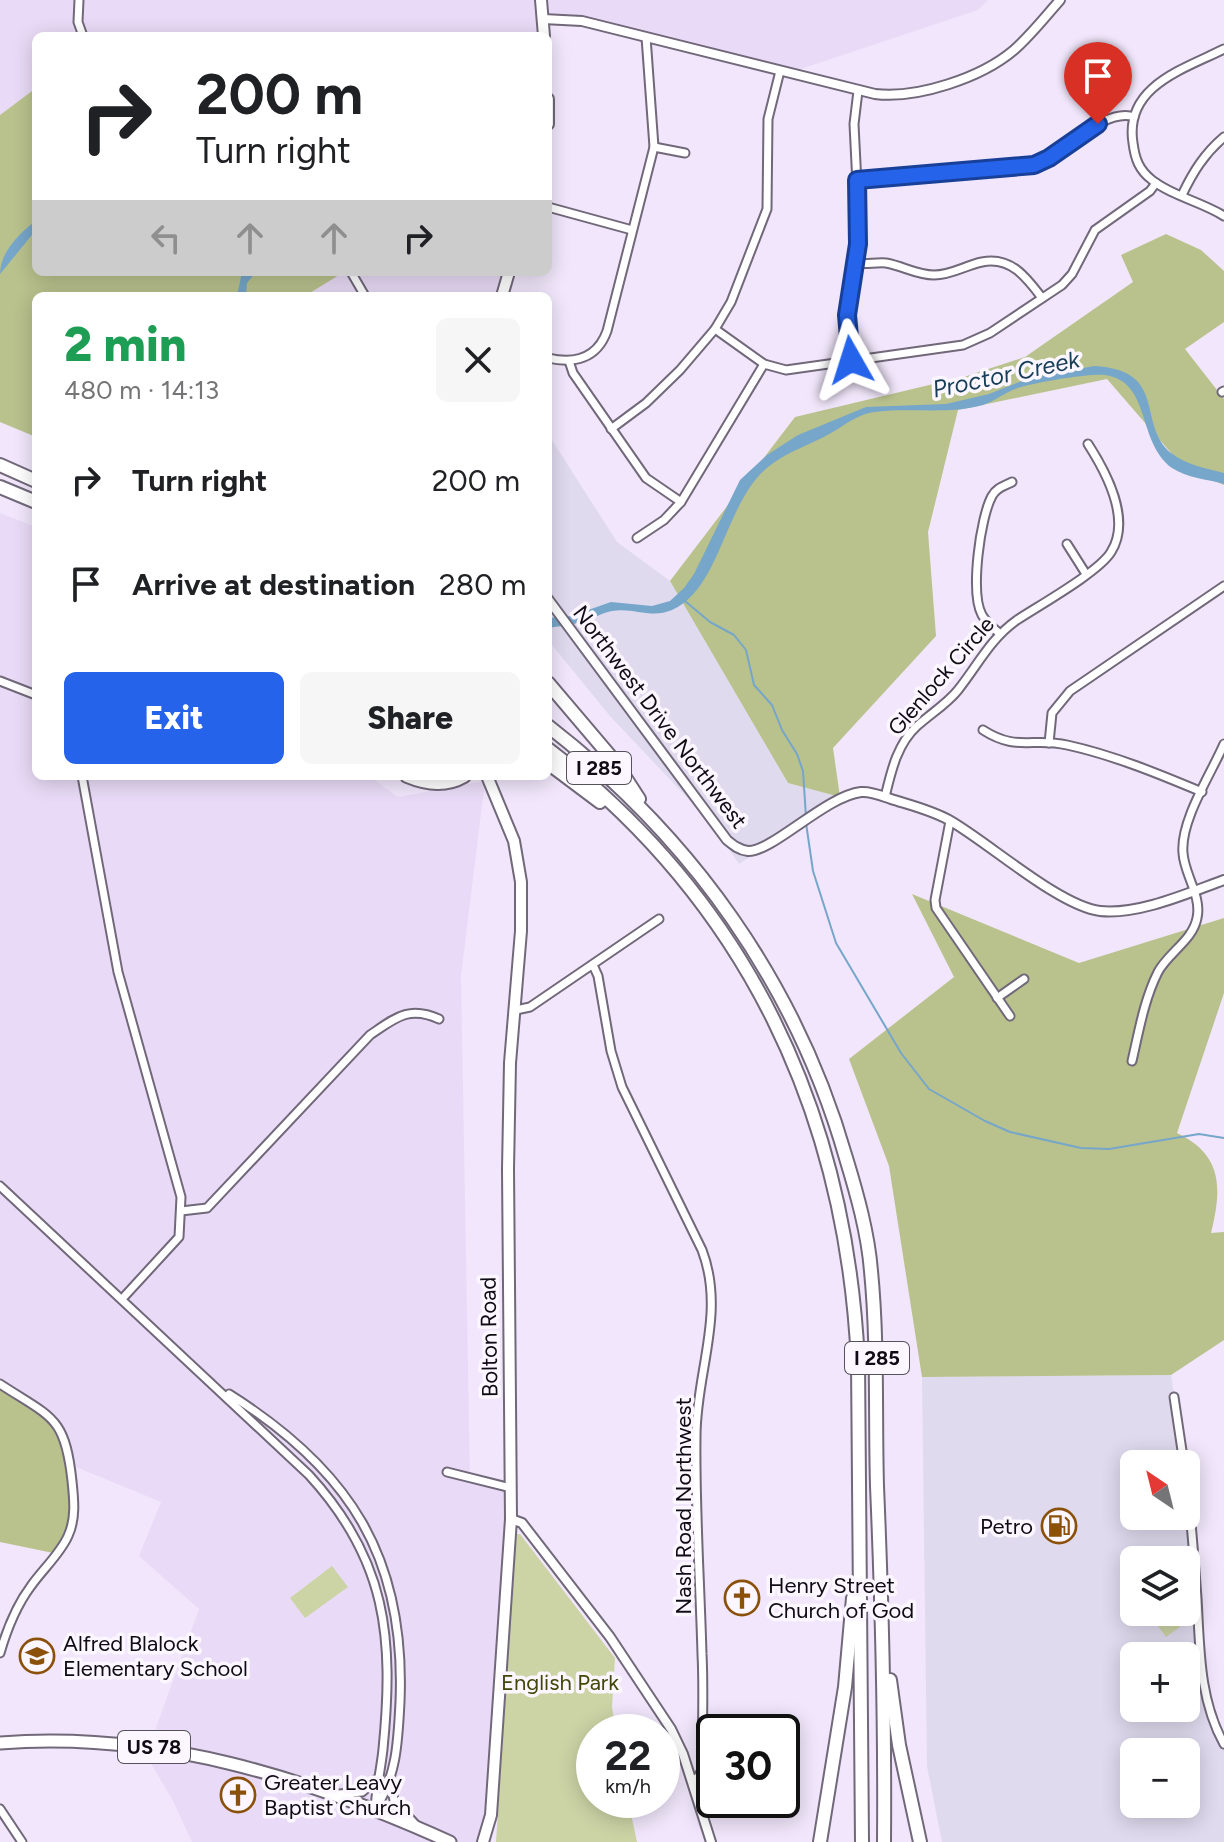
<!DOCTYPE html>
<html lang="en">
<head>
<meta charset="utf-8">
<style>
  :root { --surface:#fff; --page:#f6f6f6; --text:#202124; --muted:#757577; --accent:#2563eb }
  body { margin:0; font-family:Figtree,sans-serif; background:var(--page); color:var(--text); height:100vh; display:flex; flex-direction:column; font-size:30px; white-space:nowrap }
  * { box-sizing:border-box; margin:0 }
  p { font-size:26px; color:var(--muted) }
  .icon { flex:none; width:44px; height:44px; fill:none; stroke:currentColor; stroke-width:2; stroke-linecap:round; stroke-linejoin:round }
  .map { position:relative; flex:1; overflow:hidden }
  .drawer { position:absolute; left:32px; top:292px; width:520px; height:488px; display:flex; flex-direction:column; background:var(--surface); border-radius:12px; box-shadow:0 4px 20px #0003 }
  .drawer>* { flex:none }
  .top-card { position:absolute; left:32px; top:32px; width:520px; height:244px; border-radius:12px; box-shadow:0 4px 20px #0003; background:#fff; color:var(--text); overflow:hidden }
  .needle { width:52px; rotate:325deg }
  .tools { position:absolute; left:1120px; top:1450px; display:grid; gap:16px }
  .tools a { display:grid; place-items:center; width:80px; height:80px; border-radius:12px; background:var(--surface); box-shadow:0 4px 20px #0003; font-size:40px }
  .speed { position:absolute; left:576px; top:1714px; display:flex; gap:16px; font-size:40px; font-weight:700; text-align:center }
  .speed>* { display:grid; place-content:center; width:104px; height:104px; border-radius:50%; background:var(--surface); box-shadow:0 4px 20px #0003; line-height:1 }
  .speed small { font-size:20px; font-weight:400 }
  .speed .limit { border:4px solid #111; border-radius:12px; background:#fff; color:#111 }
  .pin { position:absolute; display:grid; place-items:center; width:68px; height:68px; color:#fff; margin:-82px -34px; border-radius:50% 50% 50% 0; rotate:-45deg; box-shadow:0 0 8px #0007 }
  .pin .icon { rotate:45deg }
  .me { position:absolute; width:88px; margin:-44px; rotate:354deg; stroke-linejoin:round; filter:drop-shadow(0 0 6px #0008) }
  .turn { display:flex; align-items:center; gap:28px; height:168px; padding:0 32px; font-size:36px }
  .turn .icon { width:104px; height:104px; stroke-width:2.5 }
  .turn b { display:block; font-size:56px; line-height:68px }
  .lanes { display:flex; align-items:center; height:76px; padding:0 32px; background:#0003; justify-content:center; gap:40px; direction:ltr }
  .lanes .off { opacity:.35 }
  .round { display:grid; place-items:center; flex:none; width:84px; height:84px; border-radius:12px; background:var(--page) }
  .headline { display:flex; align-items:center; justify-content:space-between; height:136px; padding:0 32px }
  h1 { font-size:48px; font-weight:800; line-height:60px; color:#1e9e55 }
  .primary-button { display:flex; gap:16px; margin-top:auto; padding:16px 32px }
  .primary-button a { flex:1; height:92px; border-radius:12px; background:var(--accent); color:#fff; font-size:32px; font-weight:800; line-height:92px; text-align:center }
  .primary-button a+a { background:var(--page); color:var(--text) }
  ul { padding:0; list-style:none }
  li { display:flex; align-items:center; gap:24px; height:104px; padding:0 32px }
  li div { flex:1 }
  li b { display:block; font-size:30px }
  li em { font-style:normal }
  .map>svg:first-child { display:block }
</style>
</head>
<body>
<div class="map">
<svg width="1224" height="1842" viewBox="0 0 1224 1842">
  <rect width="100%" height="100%" fill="#f1e6fb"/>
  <g fill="#dfdaee" fill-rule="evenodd">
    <path d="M548 434 617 542 670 581 788 783 840 797 739 864 712 824 610 716 548 640Z"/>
    <path d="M1171 1375 1185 1464H1134V1516H1186V1471L1200 1624 1214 1727 1224 1742V1842H942L927 1766 922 1377ZM1134 1560H1186V1612H1134ZM1134 1656H1186V1708H1134ZM1134 1752H1186V1804H1134Z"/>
  </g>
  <g fill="#e9dbf7">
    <path d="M0 0H988L978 10 798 70 659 34 548 24V36H36V88L0 115Z"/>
    <path d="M344 272H506L495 296H305Z"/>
    <path d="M0 513 36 527V776H369L398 797 485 781 461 976 470 1478 512 1490 486 1842H192L173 1801 146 1755 199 1609 139 1556 161 1502 71 1465 0 1387Z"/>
  </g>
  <g fill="#ccd4a6">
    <path d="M516 1534H520L615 1658 612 1707 616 1732H594V1800H628L637 1842H496Z"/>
    <path d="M332 1566 348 1587 305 1618 290 1598Z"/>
    <path d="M1170 1612 1180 1627 1166 1637 1155 1622Z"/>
  </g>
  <g fill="#b9c28d">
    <path d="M36 88V272H344L305 296H36V437L0 422V115Z"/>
    <path d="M1166 234 1201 250 1224 271V322L1185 349 1224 399V485L1184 468 1107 379 958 410 928 532 936 636 833 748 840 797 788 783 670 581 795 417 967 376 1025 357 1133 282 1121 255Z"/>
    <path d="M912 894 1079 963 1224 918V993L1177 1133C1223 1155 1222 1188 1211 1233L1224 1232V1340L1171 1375 922 1377 889 1166 849 1059 954 977Z"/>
    <path d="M0 1387 27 1404 59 1431 71 1465 72 1515 58 1554 0 1542Z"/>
  </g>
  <g fill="#76a6c9">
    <path d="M36 221V230L0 274C0 253 19 233 36 221Z"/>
    <path d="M242 272H256L247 283 246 296H237Z"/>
    <path d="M1094 366C1169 370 1136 424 1171 453 1186 465 1206 468 1224 473V484C1207 479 1187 478 1172 468 1136 441 1152 382 1105 375 1090 373 1030 383 1015 389 1004 393 995 401 983 405 947 415 911 407 874 412 858 414 845 425 831 433 812 444 791 450 772 464 724 498 723 587 672 610 651 619 633 607 612 611 601 613 590 620 578 623 568 626 558 626 548 628V618L571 616 611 602 652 606 670 601 684 588 694 574 740 480 767 455 798 435 866 407 946 404 989 394 1029 378Z"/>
  </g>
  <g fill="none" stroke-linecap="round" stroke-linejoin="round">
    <g stroke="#76a6c9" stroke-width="2">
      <path d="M685 601 710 622 734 635 746 650 754 685 772 705 782 730 797 754 803 771 806 817"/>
      <path d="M806 823 813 871 836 943 901 1053 929 1089 985 1121 1010 1132 1081 1148 1109 1149 1199 1134 1224 1138"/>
    </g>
    <g stroke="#71687a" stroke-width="11">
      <g id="minor">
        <path d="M79 0 78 22 83 36"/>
        <path d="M1224 49C1184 69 1124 86 1133 143 1135 159 1139 170 1152 180 1172 196 1202 202 1224 216"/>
        <path d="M654 147 685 153"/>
        <path d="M857 180 1034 165C1062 153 1105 107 1134 117"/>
        <path d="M1182 195C1193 172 1204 154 1224 137"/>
        <path d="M548 207 632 230"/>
        <path d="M855 263C865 265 876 262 886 263 903 266 917 275 934 275 952 275 966 265 982 262 1011 256 1027 278 1042 298"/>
        <path d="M351 272 365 296"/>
        <path d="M715 329 764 364 786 370 963 345 990 333 1062 285 1072 274 1095 230 1150 191 1156 183"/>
        <path d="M548 358C574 364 597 359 607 331L654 147 646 37"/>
        <path d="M851 360 847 315 859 224 854 124 858 91"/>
        <path d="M569 361 573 373 646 478 681 502"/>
        <path d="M1222 392 1224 391"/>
        <path d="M611 429 646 403 680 370 715 329 731 302 767 209 768 119 780 71"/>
        <path d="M637 538 664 520 681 502 764 364"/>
        <path d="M1067 544 1086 574"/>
        <path d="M999 633C993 628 986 622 982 615 970 593 980 518 992 496 996 488 1004 486 1012 482"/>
        <path d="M0 681 36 695"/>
        <path d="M983 730C1017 752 1033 737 1067 745 1113 755 1159 774 1202 792"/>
        <path d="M1049 743 1052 713 1070 691 1224 586"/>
        <path d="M82 776 118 972 181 1197 179 1237 122 1299"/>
        <path d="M885 797C891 772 897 744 917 726 930 714 947 704 958 690 978 665 990 639 1017 620 1038 606 1099 572 1111 552 1132 519 1106 472 1088 444"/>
        <path d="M950 821 935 900 936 908 1010 1016"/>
        <path d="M593 965 598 976 611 1051 622 1087 702 1250C726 1313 696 1372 696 1436 695 1508 700 1581 702 1654 704 1693 702 1731 702 1770L698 1777 692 1781"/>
        <path d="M997 998 1024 979"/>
        <path d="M516 1010 530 1007 659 919"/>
        <path d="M1132 1061C1139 1031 1144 1000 1158 972 1168 953 1193 940 1197 918 1202 896 1184 874 1183 853 1180 821 1211 774 1224 744"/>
        <path d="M0 1186 309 1475C387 1560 394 1638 383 1749 381 1769 376 1789 375 1809"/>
        <path d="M181 1211 207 1208 370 1035C395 1018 409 1005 439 1019"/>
        <path d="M0 1384C52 1418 65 1416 72 1481 74 1500 76 1519 68 1536 60 1554 43 1569 31 1586 16 1606 7 1629 0 1653"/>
        <path d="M229 1394C350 1470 406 1558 400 1702 398 1740 397 1775 376 1808"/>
        <path d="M1174 1397 1184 1464"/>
        <path d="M447 1472 511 1488"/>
        <path d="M1186 1474C1191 1515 1194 1557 1197 1598 1200 1649 1199 1699 1224 1744"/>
        <path d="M391 1782 394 1801 416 1825"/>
        <path d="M339 1794 362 1792 377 1779"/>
        <path d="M0 1809 22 1842"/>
      </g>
    </g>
    <g stroke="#71687a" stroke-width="12">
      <g id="tertiary">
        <path d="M543 19 582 21 875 94C917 99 981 78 1014 50 1031 35 1045 17 1060 0"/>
        <path d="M548 599 727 840C733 845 739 850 748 851 772 852 826 796 861 792 871 791 882 796 891 799 910 805 931 810 949 820 988 842 1059 906 1100 911 1139 915 1188 893 1224 880"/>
        <path d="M511 1519 522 1523 610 1637 671 1729 683 1754 711 1842"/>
      </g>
    </g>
    <g stroke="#71687a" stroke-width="14">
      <g id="secondary">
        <path d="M541 0 544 36"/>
        <path d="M548 99V124"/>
        <path d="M502 296 509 272"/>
        <path d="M483 1842 491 1815 511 1519 508 1169 510 1063 521 931V882L514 841 487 776"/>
      </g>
    </g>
    <g stroke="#71687a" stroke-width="15">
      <path id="primary" d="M0 1743C159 1731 306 1777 450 1842"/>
    </g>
    <g stroke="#71687a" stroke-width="16">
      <g id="motorway">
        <path d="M0 465 36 481"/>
        <path d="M0 487 36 502"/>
        <path d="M548 683 615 762 639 799"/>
        <path d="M548 726C691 837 796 983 846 1158 857 1194 868 1233 871 1271 878 1343 875 1414 877 1486 882 1605 885 1723 884 1842"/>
        <path d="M548 749C748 903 846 1113 858 1362L862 1842"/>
        <path d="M548 763 600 802"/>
        <path d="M407 776C426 784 445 787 464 776"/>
        <path d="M890 1680 899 1745 920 1842"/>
        <path d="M820 1842 845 1687 853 1598"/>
      </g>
    </g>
    <use href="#minor" stroke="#fff" stroke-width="7"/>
    <use href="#tertiary" stroke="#fff" stroke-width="8"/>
    <use href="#secondary" stroke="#fff" stroke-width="10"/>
    <use href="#primary" stroke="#fff" stroke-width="11"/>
    <use href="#motorway" stroke="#fff" stroke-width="12"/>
  </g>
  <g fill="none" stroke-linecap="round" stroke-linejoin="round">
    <g stroke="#184099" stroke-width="20">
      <path id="route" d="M851 360 847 315 858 244 857 180 1034 165 1049 158 1098 124"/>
    </g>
    <use href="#route" stroke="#2563eb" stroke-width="14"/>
  </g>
  <defs>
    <g id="fuel-ring" transform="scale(1.8)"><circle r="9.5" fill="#fbf6ff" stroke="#8b510a" stroke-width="1.5"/><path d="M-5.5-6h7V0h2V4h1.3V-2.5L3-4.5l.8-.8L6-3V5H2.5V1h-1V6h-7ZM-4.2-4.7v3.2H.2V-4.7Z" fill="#8b510a"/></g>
    <g id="church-ring" transform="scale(1.8)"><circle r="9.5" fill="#fbf6ff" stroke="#8b510a" stroke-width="1.5"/><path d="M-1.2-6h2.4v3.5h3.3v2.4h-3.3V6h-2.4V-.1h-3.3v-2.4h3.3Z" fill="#8b510a"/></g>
    <g id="school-ring" transform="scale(1.8)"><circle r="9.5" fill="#fbf6ff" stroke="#8b510a" stroke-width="1.5"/><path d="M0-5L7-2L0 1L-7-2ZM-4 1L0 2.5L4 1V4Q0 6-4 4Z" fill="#8b510a"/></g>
  </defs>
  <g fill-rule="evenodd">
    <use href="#fuel-ring" x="1059" y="1526"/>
    <use href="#church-ring" x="742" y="1598"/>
    <use href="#school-ring" x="37" y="1656"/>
    <use href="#church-ring" x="238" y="1795"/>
  </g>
  <g text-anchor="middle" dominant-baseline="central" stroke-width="7" stroke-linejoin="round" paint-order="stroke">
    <g fill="#fbf6ff" stroke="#555259" stroke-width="2">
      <rect x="567" y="752" width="64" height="32" rx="6"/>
      <rect x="845" y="1342" width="64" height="32" rx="6"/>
      <rect x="118" y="1731" width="72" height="32" rx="6"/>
    </g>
    <g font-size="20" font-weight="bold" fill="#0e0b12">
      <text x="599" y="768">I 285</text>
      <text x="877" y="1358">I 285</text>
      <text x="154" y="1747">US 78</text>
    </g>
    <g font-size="22" fill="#0e0b12" stroke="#fbf6ff">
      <text transform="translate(941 676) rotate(-49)">Glenlock Circle</text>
      <text transform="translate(660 717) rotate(53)">Northwest Drive Northwest</text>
      <text transform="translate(489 1337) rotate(-91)">Bolton Road</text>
      <text transform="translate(683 1506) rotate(-90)">Nash Road Northwest</text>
    </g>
    <g font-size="22" fill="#0e0b12" stroke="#fbf6ff" text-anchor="start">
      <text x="1033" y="1526" text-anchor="end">Petro</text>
      <text x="768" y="1585">Henry Street<tspan x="768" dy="25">Church of God</tspan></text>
      <text x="63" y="1643">Alfred Blalock<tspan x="63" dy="25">Elementary School</tspan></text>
      <text x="264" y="1782">Greater Leavy<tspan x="264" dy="25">Baptist Church</tspan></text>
    </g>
    <g font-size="22" fill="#404807" stroke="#fbf6ff">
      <text x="560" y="1682">English Park</text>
    </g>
    <g font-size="24" font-style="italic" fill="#173e57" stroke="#fbf6ff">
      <text transform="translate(1006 374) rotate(-12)">Proctor Creek</text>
    </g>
  </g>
</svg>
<div class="tools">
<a><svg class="needle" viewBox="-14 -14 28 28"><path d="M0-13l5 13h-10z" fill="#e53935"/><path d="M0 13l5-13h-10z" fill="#757577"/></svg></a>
<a><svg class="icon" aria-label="layers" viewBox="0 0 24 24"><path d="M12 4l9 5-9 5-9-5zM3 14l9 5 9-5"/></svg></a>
<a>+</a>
<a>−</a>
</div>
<div class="speed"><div>22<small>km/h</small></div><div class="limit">30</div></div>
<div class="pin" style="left:1098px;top:124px;background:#d93025"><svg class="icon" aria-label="arrive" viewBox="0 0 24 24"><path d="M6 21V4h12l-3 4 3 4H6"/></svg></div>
<svg class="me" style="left:851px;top:360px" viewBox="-20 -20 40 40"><path d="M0-17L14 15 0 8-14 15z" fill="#2563eb" stroke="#fff" stroke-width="4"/></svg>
<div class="top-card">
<div class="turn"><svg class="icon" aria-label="right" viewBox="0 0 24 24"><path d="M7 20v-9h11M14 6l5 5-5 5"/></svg><div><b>200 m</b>Turn right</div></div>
<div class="lanes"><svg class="icon off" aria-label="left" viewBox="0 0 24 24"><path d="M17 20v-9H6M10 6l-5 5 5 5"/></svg><svg class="icon off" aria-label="ahead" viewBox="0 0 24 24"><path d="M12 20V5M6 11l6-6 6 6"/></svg><svg class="icon off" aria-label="ahead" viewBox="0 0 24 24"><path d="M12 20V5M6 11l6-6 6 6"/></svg><svg class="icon" aria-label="right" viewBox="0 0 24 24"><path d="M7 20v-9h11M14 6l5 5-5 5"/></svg></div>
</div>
<section class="drawer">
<div class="headline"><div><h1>2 min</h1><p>480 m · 14:13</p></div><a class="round"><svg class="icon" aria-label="close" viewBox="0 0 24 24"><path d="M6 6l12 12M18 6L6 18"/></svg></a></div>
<ul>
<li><svg class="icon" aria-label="right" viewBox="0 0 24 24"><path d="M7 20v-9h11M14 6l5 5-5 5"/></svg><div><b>Turn right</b></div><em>200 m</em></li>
<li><svg class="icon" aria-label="arrive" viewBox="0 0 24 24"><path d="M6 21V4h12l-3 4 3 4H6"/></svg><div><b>Arrive at destination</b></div><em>280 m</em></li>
</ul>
<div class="primary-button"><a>Exit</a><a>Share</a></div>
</section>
</div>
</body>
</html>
